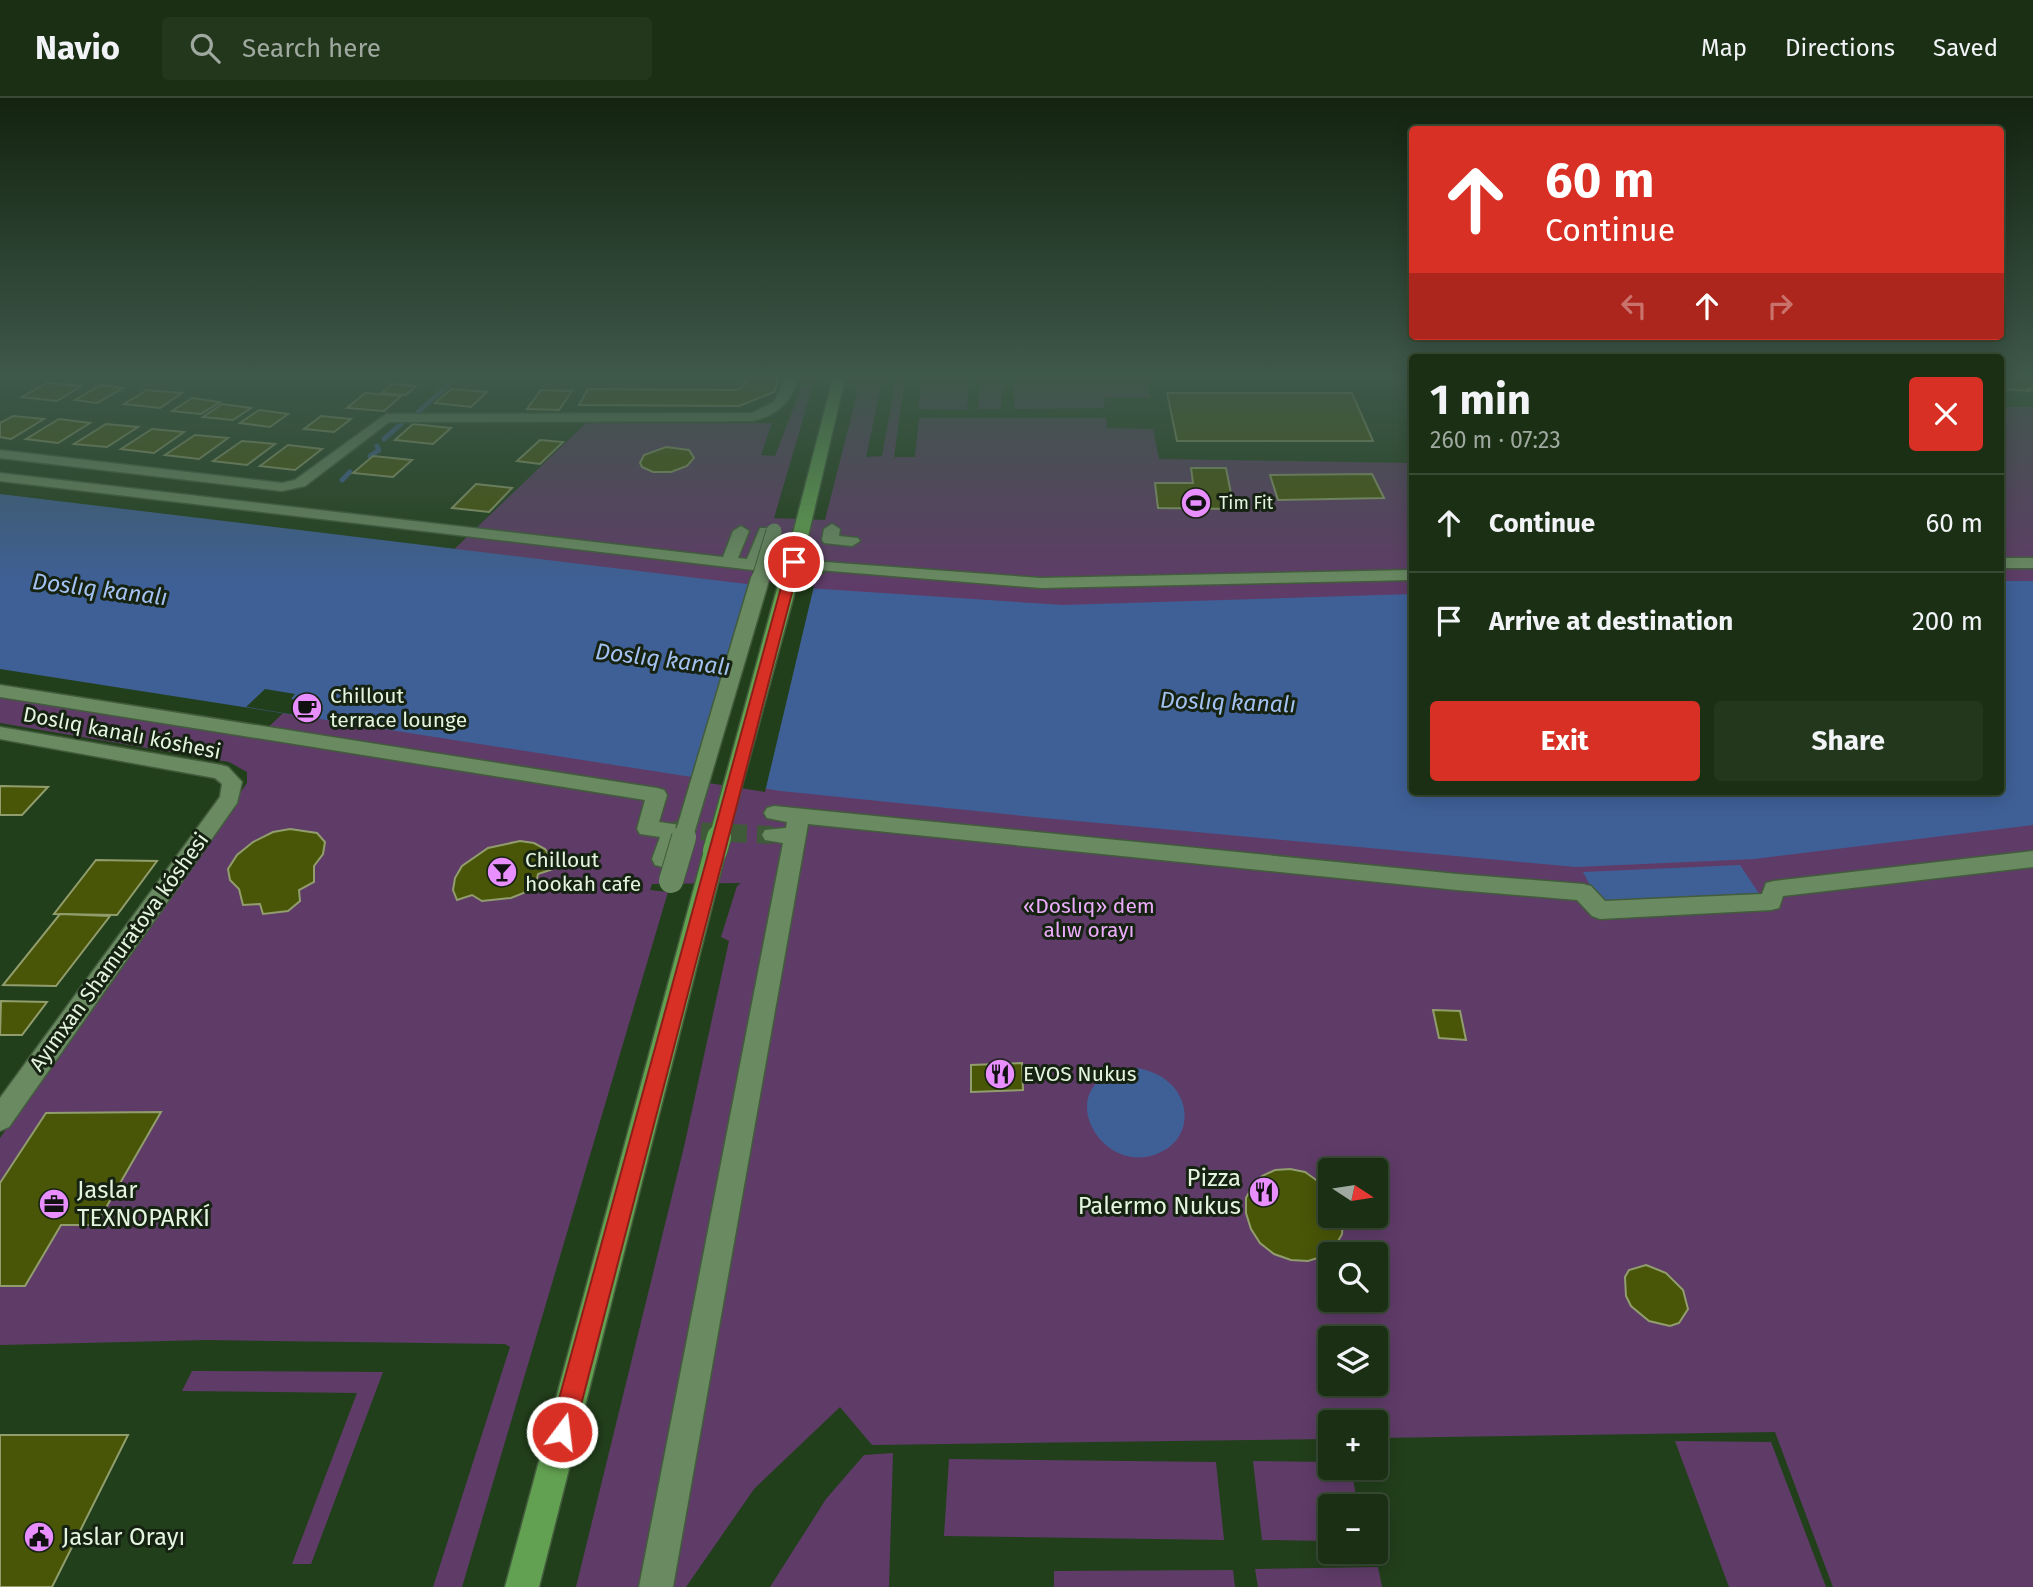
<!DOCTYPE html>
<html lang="en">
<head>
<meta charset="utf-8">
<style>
  :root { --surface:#1a2f14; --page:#23371d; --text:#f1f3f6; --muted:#9fa9a0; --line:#384a34; --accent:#d93025 }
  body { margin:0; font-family:"Fira Sans",sans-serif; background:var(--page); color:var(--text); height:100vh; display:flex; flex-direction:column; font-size:26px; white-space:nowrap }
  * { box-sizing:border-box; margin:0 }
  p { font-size:23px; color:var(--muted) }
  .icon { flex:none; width:38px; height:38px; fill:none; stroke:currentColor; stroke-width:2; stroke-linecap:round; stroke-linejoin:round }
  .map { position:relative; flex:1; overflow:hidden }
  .panel { position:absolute; left:1409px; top:256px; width:595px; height:441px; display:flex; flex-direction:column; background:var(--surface); border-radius:7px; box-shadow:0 4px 18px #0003,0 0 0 2px var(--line) }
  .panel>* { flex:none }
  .guide { position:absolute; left:1409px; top:28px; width:595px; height:214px; border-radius:7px; box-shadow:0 4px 18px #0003,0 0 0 2px var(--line); background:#d93025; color:#fff; overflow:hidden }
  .needle { width:46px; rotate:102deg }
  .buttons { position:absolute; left:1318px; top:1060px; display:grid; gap:14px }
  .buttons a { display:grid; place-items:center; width:70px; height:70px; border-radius:7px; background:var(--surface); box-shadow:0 4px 18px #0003,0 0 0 2px var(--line); font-size:35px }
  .pin { position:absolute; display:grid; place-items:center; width:60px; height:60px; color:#fff; margin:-30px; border:4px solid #fff; border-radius:50%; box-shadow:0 2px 7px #0007 }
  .me { position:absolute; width:77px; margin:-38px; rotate:15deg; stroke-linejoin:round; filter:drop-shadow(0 0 5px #0008) }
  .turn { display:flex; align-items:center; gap:24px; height:147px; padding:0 21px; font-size:32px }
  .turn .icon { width:91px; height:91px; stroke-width:2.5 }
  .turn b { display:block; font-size:49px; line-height:60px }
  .lanes { display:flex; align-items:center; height:66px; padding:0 21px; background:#0003; justify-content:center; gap:35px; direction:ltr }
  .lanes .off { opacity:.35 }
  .round { display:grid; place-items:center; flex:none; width:74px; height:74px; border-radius:7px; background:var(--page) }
  .overview { display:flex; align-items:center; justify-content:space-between; height:119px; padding:0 21px }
  h1 { font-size:42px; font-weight:700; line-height:52px }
  .cta { display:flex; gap:14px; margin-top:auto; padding:14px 21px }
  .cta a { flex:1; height:80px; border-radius:7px; background:var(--accent); color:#fff; font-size:28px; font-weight:700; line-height:80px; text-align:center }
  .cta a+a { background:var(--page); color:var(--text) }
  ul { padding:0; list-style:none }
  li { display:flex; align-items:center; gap:21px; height:98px; padding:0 21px; border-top:2px solid var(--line) }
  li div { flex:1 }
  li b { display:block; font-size:26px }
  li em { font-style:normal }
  header { display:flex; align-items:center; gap:42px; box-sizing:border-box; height:98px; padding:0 35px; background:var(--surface); border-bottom:2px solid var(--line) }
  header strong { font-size:33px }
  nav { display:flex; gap:38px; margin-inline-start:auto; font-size:24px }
  .search { width:490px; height:63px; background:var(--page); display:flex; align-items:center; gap:18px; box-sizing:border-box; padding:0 24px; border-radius:7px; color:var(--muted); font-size:26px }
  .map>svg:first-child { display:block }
</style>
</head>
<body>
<header>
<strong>Navio</strong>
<div class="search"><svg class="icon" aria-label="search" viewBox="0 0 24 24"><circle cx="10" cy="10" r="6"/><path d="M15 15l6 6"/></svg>Search here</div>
<nav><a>Map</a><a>Directions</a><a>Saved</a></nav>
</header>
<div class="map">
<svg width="2033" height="1489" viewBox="0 0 2033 1489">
  <rect width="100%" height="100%" fill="#223f1b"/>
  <g fill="#5f3c68" fill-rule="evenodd">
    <path d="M805 280H815L774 420 825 422 858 292 852 287 855 280H883L866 359 882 358 896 280H905L894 359H915L919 320H1106L1107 330 1153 331 1159 361 1412 365V693H2000V309H2033V1489H1833L1775 1334 1376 1340V1325H1330V1341L872 1347 840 1309 754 1391 686 1489H576L684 1049 729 843 721 839 737 788 741 785 652 786 650 792 668 794 462 1489H433L510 1249 505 1246 207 1242 0 1247V1040L247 685V674L229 664 0 625V599L256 641 586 325H772L761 357 775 358ZM1330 1073H1376V1118H1330ZM1330 1157H1376V1202H1330ZM1330 1241H1376V1286H1330Z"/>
    <path d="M923 280H970L967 312 918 311Z"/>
    <path d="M980 280H1002L1001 311H978Z"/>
    <path d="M1014 280 1146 281 1150 300H1105L1104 310 1014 311Z"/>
    <path d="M192 1273 383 1274 311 1466H292L357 1295 182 1293Z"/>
    <path d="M1675 1343 1771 1344 1826 1489H1729Z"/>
    <path d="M893 1355 889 1489H770L826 1401 864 1357Z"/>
    <path d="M949 1361 1216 1364 1224 1442 944 1438Z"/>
    <path d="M1253 1363 1330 1364V1370H1351L1358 1409H1330V1443L1262 1442Z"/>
    <path d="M1378 1469 1382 1489H1258L1255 1471Z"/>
    <path d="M1233 1472 1235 1489H1054V1473Z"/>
  </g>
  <g fill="#3f6097">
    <path d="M0 396 747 486 1063 507 1412 496V693H2000V483H2033V727L1754 761 1576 769 1044 720 781 693 0 571Z"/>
    <path d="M1740 767 1760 797 1599 804 1583 774Z"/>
    <path d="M1137 970C1147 972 1157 975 1166 982 1189 999 1192 1033 1168 1050 1103 1093 1040 976 1137 970Z"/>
  </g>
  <g fill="#223f1b">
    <path d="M755 483 814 488 765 694 696 683Z"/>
    <path d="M265 591 295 596 291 601 321 605 308 619 246 609Z"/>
  </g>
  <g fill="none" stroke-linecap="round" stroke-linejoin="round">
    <g stroke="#3f6097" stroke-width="5">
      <path d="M418 314 456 280"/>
      <path d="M384 341 402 325"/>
      <path d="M370 358 379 352 377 348"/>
      <path d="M342 382 350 374"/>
    </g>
  </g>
  <g fill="#495608" stroke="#919d6c" stroke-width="2">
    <path d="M747 280H779L774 294 739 308 579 307 588 291 736 292 743 289Z"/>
    <path d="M2000 280H2033V291H2027L2031 293 2000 291Z"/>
    <path d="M47 285 81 288 57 303 22 299Z"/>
    <path d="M392 286 416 288 406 297 382 295Z"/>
    <path d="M101 287 123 290 97 305 75 302Z"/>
    <path d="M451 291 487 294 471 309 435 305Z"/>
    <path d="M147 292 182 295 160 310 124 306Z"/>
    <path d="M541 292 572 293 559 312 527 311Z"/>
    <path d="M365 295 401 298 384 313 347 310Z"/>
    <path d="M1167 295H1352L1373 343H1177Z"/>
    <path d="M192 300 220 304 201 316 172 313Z"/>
    <path d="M222 306 251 310 233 322 203 319Z"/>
    <path d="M259 312 288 316 270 329 240 325Z"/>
    <path d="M13 318 44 321 11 341 0 339V325Z"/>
    <path d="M321 318 351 321 334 334 304 331Z"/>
    <path d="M59 321 90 325 58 345 26 341Z"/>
    <path d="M106 326 138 329 107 349 74 346Z"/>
    <path d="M413 326 451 330 433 346 395 342Z"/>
    <path d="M152 331 184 334 154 355 121 351Z"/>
    <path d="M195 337 228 340 199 361 165 357Z"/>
    <path d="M540 342 563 344 540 366 517 363Z"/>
    <path d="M242 343 275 346 247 367 213 363Z"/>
    <path d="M288 347 322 351 295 372 260 368Z"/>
    <path d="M666 349 689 352 694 360 687 368 671 374H653L642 369 640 365 644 357Z"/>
    <path d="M373 358 412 362 393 379 353 375Z"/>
    <path d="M1191 370H1226L1234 411 1158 410 1155 385H1193Z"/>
    <path d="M1372 376 1384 400 1278 402 1270 377Z"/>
    <path d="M476 386 512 390 489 414 452 410Z"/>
    <path d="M0 688 48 689 22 717H0Z"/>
    <path d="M290 731 317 735 325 744 323 756 314 768V784L299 792 300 803 288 813 263 816 260 806 243 807 239 791 230 782 228 771 237 757 253 744 273 734Z"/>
    <path d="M520 743 534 745 545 751 551 760 553 771 538 776 536 785 526 794 511 800 482 803 472 797 457 802 453 792 455 780 462 768 488 750Z"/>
    <path d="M96 762 157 763 117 817 54 816Z"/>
    <path d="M60 816 110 818 56 888 3 887Z"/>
    <path d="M1 903 47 904 22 937H0Z"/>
    <path d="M1433 912 1460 913 1466 942 1439 940Z"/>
    <path d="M1022 965 1023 992 971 994V967Z"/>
    <path d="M161 1014 96 1127H61L25 1188H0V1085L46 1015Z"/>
    <path d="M1290 1071 1305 1074 1330 1092V1118H1342L1343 1121 1342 1136 1335 1149 1324 1158 1308 1163 1291 1162 1274 1156 1260 1145 1251 1131 1246 1115V1100L1253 1087 1262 1078 1275 1072Z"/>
    <path d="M1646 1167 1666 1175 1683 1192 1688 1211 1679 1225 1670 1228 1649 1223 1631 1208 1626 1198 1625 1179 1629 1172Z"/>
    <path d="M0 1337H128L52 1489H0Z"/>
  </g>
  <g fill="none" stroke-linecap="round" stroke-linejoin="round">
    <path stroke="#3f5a38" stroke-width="15" stroke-dasharray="15 7" stroke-linecap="butt" d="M753 467 825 469"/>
    <path stroke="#3f5a38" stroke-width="18" stroke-dasharray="18 10" stroke-linecap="butt" d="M673 732 772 737"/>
    <g stroke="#425c3c" stroke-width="3">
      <g id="street">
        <path d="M786 280H798C790 306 778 317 752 323L389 324 305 388 282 393 0 360V352L282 385 295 382 386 316 752 315 774 304Z"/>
        <path d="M0 375 723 459 733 433 741 428 749 433 738 460 747 461 760 430H770L773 433 761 467 753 472 0 383Z"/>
        <path d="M832 426 840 431 839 438 858 440 860 443 852 448 824 445 822 442 824 431Z"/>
        <rect x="2000" y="460" width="33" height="10"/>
        <path d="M825 464 1041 480 1412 472V482L1041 490 819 472 817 469Z"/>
        <path d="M0 587 657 690 664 692 667 697 659 724 680 727 683 732 671 767 663 769 655 767 652 761 660 739 640 736 637 731 645 702 0 599Z"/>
        <path d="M0 629 221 667 228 669 242 684 237 705 9 1029 0 1033V1000L220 699 222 686 215 680 0 641Z"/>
        <path d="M774 708 1457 776 1583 786 1591 788 1605 803 1762 796 1766 785 1774 783 2033 753V769L1783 798 1779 810 1771 812 1600 821 1592 818 1577 802 1457 792 808 726 673 1489H639L783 745 765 742 762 737 765 732 786 730 787 724 767 720 764 715 767 710Z"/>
      </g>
    </g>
    <g stroke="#425c3c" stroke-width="3">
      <g id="primary">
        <path d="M833 280H845L806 447 798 452 790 447Z"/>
        <path d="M715 745 722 747 726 753 539 1489H505L704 753 708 747Z"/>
      </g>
    </g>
    <use href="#street" fill="#6a8a62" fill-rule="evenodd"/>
    <use href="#primary" fill="#62a151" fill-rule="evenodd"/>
    <g stroke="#425c3c" stroke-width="17" stroke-linecap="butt">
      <path id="street-bridge-far2" d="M759 483 774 433"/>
    </g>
    <g stroke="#425c3c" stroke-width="21" stroke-linecap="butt">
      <path id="street-bridge-far1" d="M683 741 760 481"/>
    </g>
    <g stroke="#425c3c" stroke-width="26" stroke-linecap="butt">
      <path id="street-bridge" d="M671 783 684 739"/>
    </g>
    <g stroke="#425c3c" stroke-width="17" stroke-linecap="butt">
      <path id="primary-bridge-far2" d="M788 483 798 447"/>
    </g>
    <g stroke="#425c3c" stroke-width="21" stroke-linecap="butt">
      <path id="primary-bridge-far1" d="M718 741 789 481"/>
    </g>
    <g stroke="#425c3c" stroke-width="26" stroke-linecap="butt">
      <path id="primary-bridge" d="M715 753 719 739"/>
    </g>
    <use href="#street-bridge-far2" stroke="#6a8a62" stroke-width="15"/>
    <use href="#street-bridge-far1" stroke="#6a8a62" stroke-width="18"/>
    <use href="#street-bridge" stroke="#6a8a62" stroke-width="24"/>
    <use href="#primary-bridge-far2" stroke="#62a151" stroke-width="15"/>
    <use href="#primary-bridge-far1" stroke="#62a151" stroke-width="18"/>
    <use href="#primary-bridge" stroke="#62a151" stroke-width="24"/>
  </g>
  <linearGradient id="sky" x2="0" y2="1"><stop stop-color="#13230f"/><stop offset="0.57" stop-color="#3e584a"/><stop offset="1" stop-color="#3e584a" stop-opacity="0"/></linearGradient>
  <rect width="2033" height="488" fill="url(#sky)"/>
  <path fill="#d93025" stroke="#8d1f18" stroke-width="2" d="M794 460 800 464 574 1334 571 1342 562 1346 554 1342 550 1334 788 464Z"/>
  <defs>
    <g id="stadium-disc" transform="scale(1.575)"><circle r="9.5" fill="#e98efe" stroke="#162212"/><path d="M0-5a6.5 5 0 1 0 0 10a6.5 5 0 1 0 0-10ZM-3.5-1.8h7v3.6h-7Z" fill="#111"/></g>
    <g id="cafe-disc" transform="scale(1.575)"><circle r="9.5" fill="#e98efe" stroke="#162212"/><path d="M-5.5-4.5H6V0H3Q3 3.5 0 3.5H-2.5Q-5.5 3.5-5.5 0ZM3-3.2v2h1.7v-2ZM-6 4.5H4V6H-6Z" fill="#111"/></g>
    <g id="bar-disc" transform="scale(1.575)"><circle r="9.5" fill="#e98efe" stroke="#162212"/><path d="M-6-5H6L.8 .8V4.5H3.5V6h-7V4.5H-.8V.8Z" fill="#111"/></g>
    <g id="restaurant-disc" transform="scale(1.575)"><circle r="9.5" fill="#e98efe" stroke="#162212"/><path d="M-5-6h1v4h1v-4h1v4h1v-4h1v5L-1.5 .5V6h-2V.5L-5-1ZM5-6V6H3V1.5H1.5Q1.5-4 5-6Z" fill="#111"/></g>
    <g id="office-disc" transform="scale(1.575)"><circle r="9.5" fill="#e98efe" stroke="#162212"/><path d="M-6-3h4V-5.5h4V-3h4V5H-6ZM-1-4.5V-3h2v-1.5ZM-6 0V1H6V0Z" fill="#111"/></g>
    <g id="civic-disc" transform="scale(1.575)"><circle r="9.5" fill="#e98efe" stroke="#162212"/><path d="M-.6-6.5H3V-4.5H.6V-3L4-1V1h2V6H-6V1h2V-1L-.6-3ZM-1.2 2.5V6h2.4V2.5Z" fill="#111"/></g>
  </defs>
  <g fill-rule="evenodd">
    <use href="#stadium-disc" x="1196" y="405"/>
    <use href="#cafe-disc" x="307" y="610"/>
    <use href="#bar-disc" x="502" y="774"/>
    <use href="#restaurant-disc" x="1000" y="976"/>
    <use href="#restaurant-disc" x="1264" y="1094"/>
    <use href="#office-disc" x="54" y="1106"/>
    <use href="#civic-disc" x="39" y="1439"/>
  </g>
  <g text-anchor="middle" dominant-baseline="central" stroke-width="6" stroke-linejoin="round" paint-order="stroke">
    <g font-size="18" fill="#e4f5df" stroke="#162212" text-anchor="start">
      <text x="1219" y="405">Tim Fit</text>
    </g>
    <g font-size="21" fill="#e4f5df" stroke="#162212" text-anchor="start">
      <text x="330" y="598">Chillout<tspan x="330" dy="24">terrace lounge</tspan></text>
      <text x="525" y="762">Chillout<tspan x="525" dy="24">hookah cafe</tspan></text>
      <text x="1023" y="976">EVOS Nukus</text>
    </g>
    <g font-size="21" fill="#e4f5df" stroke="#162212">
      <text transform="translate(122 635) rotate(11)">Doslıq kanalı kóshesi</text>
      <text transform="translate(119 854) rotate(-54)">Ayımxan Shamuratova kóshesi</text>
    </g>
    <g font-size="21" fill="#ecacfb" stroke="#162212">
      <text x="1089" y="808">«Doslıq» dem<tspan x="1089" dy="24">alıw orayı</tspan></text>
    </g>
    <g font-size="23" font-style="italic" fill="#a3c1f1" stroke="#162212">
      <text transform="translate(100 491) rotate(7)">Doslıq kanalı</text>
      <text transform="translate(663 561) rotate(7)">Doslıq kanalı</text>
      <text transform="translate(1228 604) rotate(2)">Doslıq kanalı</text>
    </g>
    <g font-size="24" fill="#e4f5df" stroke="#162212" text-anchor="start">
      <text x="1241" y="1080" text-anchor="end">Pizza<tspan x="1241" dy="28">Palermo Nukus</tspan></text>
      <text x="77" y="1092">Jaslar<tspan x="77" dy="28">TEXNOPARKÍ</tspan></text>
      <text x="62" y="1439">Jaslar Orayı</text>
    </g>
  </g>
</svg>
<div class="buttons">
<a><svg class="needle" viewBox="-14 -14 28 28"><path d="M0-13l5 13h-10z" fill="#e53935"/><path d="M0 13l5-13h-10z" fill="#9fa9a0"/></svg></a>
<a><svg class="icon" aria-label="search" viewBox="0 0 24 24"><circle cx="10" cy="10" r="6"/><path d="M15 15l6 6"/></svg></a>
<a><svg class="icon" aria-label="layers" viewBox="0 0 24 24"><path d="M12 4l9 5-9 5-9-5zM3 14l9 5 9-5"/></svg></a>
<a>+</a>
<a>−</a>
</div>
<div class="pin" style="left:794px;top:464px;background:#d93025"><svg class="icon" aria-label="arrive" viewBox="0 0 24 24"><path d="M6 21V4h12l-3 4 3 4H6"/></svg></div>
<svg class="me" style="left:562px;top:1334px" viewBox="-20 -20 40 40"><circle r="17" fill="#d93025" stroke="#fff" stroke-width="3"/><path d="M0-11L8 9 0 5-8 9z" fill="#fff"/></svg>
<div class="guide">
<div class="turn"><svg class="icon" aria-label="ahead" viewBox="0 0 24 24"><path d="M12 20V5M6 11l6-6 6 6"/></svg><div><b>60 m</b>Continue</div></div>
<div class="lanes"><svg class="icon off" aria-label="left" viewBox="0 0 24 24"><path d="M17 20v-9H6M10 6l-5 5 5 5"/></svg><svg class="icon" aria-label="ahead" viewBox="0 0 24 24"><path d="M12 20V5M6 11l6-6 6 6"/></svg><svg class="icon off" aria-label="right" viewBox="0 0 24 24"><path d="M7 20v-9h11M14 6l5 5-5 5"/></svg></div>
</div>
<section class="panel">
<div class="overview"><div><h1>1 min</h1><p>260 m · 07:23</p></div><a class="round" style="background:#d93025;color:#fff"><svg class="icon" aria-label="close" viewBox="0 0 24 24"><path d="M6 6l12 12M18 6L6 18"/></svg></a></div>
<ul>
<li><svg class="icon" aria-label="ahead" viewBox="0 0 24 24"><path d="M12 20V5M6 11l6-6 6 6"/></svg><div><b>Continue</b></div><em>60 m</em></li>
<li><svg class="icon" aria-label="arrive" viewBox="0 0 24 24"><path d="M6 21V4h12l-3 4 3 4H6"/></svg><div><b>Arrive at destination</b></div><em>200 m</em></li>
</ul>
<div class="cta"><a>Exit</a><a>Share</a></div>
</section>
</div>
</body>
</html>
